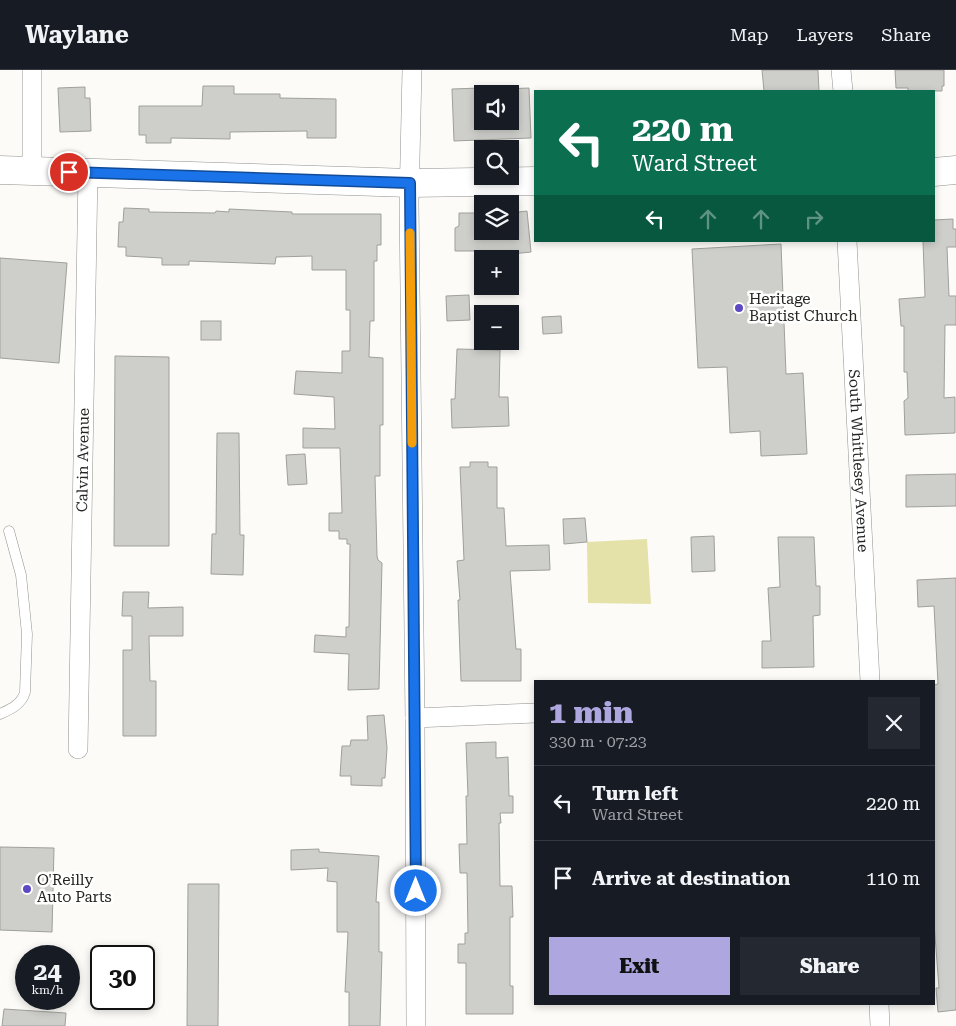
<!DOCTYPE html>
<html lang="en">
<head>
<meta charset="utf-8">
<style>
  :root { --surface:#171b24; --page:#242831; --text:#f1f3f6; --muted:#9ea1a6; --line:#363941; --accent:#aea6de }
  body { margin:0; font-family:"Roboto Serif",serif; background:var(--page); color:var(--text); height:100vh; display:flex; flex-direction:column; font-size:19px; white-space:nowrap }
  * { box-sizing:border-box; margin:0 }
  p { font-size:16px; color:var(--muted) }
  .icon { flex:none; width:28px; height:28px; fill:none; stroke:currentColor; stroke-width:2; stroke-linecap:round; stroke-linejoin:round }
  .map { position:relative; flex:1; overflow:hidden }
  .side { position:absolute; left:534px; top:610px; width:401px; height:325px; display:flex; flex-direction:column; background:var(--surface); border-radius:0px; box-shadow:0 2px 8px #0003 }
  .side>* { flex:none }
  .guide { position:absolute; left:534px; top:20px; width:401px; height:152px; border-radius:0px; box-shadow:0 2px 8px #0003; background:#0b6e4f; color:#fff; overflow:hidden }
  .controls { position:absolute; left:474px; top:15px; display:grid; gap:10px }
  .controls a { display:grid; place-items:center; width:45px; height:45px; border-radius:0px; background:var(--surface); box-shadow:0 2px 8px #0003; font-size:25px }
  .speed { position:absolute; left:15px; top:875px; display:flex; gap:10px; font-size:25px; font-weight:700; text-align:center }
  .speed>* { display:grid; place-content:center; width:65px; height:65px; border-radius:50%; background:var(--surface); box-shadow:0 2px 8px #0003; line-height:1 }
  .speed small { font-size:12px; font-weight:400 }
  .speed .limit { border:2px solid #111; border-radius:8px; background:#fff; color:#111 }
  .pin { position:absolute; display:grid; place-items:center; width:42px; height:42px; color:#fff; margin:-21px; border:2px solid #fff; border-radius:50%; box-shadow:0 1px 5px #0007 }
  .me { position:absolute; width:55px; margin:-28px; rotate:0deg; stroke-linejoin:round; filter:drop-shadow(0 0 4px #0008) }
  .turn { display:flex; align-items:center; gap:18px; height:105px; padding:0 15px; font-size:22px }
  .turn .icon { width:65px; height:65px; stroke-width:2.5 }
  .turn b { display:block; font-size:35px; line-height:42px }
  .lanes { display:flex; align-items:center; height:48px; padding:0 15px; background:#0003; justify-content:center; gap:25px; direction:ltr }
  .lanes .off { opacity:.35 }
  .round { display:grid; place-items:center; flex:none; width:52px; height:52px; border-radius:0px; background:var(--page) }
  .summary { display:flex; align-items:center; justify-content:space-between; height:85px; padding:0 15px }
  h1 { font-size:30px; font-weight:800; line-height:38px; color:var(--accent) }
  .button { display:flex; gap:10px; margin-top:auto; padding:10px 15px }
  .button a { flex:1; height:58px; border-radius:0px; background:var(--accent); color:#111; font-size:20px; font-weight:800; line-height:58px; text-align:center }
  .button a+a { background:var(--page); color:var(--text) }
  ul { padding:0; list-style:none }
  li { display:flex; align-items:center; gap:15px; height:75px; padding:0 15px; border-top:1px solid var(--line) }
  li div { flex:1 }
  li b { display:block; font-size:19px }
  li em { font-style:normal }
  header { display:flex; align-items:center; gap:30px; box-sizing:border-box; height:70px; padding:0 25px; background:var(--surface); border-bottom:1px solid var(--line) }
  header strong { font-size:24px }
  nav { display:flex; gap:28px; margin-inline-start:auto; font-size:18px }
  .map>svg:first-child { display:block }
</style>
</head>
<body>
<header>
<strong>Waylane</strong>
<nav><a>Map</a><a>Layers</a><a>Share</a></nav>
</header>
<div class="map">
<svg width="956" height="956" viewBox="0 0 956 956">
  <rect width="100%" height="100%" fill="#fcfbf8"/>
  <path fill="#e4e1a9" d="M647 469 651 534 588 533 587 472Z"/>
  <g fill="#cececb" stroke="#9f9f9b" fill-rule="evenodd">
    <path d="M762 0H818L819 21H764Z"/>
    <path d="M895 0H944V16H942V21H908V18H896Z"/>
    <path d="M203 16H234V24H280V28L336 29V68H307V61L230 62V69L171 68V73H146V65H139V36H202Z"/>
    <path d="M85 17V28H90L91 61 60 62 58 18Z"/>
    <path d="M480 18V20L529 18 531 68 454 71 452 19ZM482 24H510V51H482Z"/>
    <path d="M124 138 149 139V142L215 143 216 141 229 142V139L292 142V144H381V175H377V191H374V251H370L369 287 383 288V355H380V406H375L377 486 378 490 382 493 379 619 348 620 349 584 314 582 315 565 346 567V557H349L350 474H347V469H339V461H329V443H342L340 378H303V358L335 359 334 327 294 324 296 301 342 303V281H350V240H346V200H312V186L276 187 275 194 189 191V195H162V188L126 186V177H118L119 152H123Z"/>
    <path d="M527 141 531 182 502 185 501 181H455V158L459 156V143H479V146H482V161H510V143Z"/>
    <path d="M953 149V159H956V177H947L949 226H956V255H945L944 328 955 327V363L905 365 904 331 908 328 907 302H904V256H901L899 229 925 227 923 171H934V150Z"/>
    <path d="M781 174 786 304 803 303 807 384 761 386 760 361 730 363 727 297 698 298 692 179Z"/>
    <path d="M0 188 67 193 59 293 0 288Z"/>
    <path d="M469 225 470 250 447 251 446 226Z"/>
    <path d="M561 246 562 263 543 264 542 247Z"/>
    <rect x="201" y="251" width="20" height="19"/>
    <path d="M457 279 500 280 499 327H508L509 356 452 358 451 329H455Z"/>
    <path d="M115 286 169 287V476H114Z"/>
    <path d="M217 363H239L240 465H244L243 505 211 504 212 464H216Z"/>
    <path d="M305 384 307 414 288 415 286 385Z"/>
    <path d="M470 392H488V397H497V438H504L506 476 549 475 550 500 510 501 516 579H521V611H461L458 530H460L457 491 464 490 460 397H470Z"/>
    <path d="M956 404V436L906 437V405Z"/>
    <path d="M585 448 587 472 564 474 563 449Z"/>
    <path d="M714 466 715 501 692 502 691 467Z"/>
    <path d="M778 467H814L816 516H820V545L813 546 814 597 762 598V571H771L768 518 780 517Z"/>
    <path d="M956 508V940L938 942 936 918H939L934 853V615L938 614 934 536 918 537 917 510Z"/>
    <path d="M123 522H149L148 538 183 537V566H149L150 611H156V666H123V580H132V546H122Z"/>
    <path d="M384 645 387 678 385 708H382V716L351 715V706H340L342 676H350L351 670H368L367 646Z"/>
    <path d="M496 672V688L508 687 509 726H513V743H500L501 753H499L500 816H512L513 847H510V916H513V944H466V893H458V874H465V863H468L467 803H460L459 774H467L466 726H468L466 673Z"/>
    <path d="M0 777 54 778 52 862 0 860Z"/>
    <path d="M319 779V782L379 786 376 832H379V882H382L380 956H349V922H345L348 862H337V812L327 811 328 798 291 800V780Z"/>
    <path d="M188 814H219L218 956H187Z"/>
    <path d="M4 939 66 943 65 956H2Z"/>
  </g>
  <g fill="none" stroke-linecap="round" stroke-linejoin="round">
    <g stroke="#91918e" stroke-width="11">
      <path id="lane" d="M0 644C11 639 22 634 25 622L27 564 21 505 9 461"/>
    </g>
    <g stroke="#91918e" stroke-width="20">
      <g id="street">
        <path d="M412 0 409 133 415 648 416 956"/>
        <path d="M841 0 843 21"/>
        <path d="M32 101V0"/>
        <path id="s1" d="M847 171 870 611"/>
        <path d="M415 648 535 643"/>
        <path id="s2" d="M78 679 88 102"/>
        <path d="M879 934 880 956"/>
      </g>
    </g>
    <g stroke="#91918e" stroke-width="29">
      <g id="secondary">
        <path d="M0 100 410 113 535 111"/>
        <path d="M934 102 956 100"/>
      </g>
    </g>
    <use href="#lane" stroke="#fff" stroke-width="10"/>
    <use href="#street" stroke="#fff" stroke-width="19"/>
    <use href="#secondary" stroke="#fff" stroke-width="28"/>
  </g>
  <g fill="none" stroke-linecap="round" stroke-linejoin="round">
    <g stroke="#114b97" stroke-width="12">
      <path id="route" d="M69 102 410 113 416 821"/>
    </g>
    <use href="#route" stroke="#1a73e8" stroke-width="9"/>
    <path stroke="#f59e0b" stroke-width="9" d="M410 163 412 373"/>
  </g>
  <g fill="#5d49c1" stroke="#fffffe" stroke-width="2">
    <circle cx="739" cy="238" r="5"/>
    <circle cx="27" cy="819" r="5"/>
  </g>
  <g text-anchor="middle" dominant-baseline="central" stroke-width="5" stroke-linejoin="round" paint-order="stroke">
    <g font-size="15" fill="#252524" stroke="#fffffe" text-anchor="start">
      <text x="749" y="229">Heritage<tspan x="749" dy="17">Baptist Church</tspan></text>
      <text x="37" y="810">O'Reilly<tspan x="37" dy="17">Auto Parts</tspan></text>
    </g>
    <g font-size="15" fill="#252524" stroke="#fffffe">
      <text stroke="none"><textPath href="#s2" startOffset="289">Calvin Avenue</textPath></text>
      <text stroke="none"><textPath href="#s1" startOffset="220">South Whittlesey Avenue</textPath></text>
    </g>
  </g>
</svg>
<div class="controls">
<a><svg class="icon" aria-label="sound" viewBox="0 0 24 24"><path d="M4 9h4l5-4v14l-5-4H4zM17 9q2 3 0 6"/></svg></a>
<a><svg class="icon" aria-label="search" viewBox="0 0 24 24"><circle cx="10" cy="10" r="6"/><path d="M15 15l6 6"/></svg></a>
<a><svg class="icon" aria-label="layers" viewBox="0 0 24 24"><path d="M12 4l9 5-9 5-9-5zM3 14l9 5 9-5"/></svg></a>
<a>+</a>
<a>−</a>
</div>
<div class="speed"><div>24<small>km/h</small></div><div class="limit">30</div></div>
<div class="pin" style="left:69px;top:102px;background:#d93025"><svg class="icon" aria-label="arrive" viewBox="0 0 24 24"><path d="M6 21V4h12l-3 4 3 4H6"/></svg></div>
<svg class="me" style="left:416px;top:821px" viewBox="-20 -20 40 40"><circle r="17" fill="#1a73e8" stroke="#fff" stroke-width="3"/><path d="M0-11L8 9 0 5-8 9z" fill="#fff"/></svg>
<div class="guide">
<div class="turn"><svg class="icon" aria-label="left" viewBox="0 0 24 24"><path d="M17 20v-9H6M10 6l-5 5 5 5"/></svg><div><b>220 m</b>Ward Street</div></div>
<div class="lanes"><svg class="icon" aria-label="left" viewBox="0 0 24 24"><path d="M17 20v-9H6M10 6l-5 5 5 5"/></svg><svg class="icon off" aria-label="ahead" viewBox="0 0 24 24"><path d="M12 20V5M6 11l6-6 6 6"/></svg><svg class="icon off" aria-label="ahead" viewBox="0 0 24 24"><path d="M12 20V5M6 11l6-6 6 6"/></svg><svg class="icon off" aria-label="right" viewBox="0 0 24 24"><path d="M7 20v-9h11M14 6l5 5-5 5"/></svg></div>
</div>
<section class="side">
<div class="summary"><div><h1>1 min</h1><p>330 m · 07:23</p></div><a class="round"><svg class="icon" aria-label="close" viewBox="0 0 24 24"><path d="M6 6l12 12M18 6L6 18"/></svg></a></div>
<ul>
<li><svg class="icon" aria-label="left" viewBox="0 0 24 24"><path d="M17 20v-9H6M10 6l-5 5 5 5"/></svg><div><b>Turn left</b><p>Ward Street</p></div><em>220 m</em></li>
<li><svg class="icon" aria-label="arrive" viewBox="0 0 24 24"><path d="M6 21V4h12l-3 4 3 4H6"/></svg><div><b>Arrive at destination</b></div><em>110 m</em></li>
</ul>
<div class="button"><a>Exit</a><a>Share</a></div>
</section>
</div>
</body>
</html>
